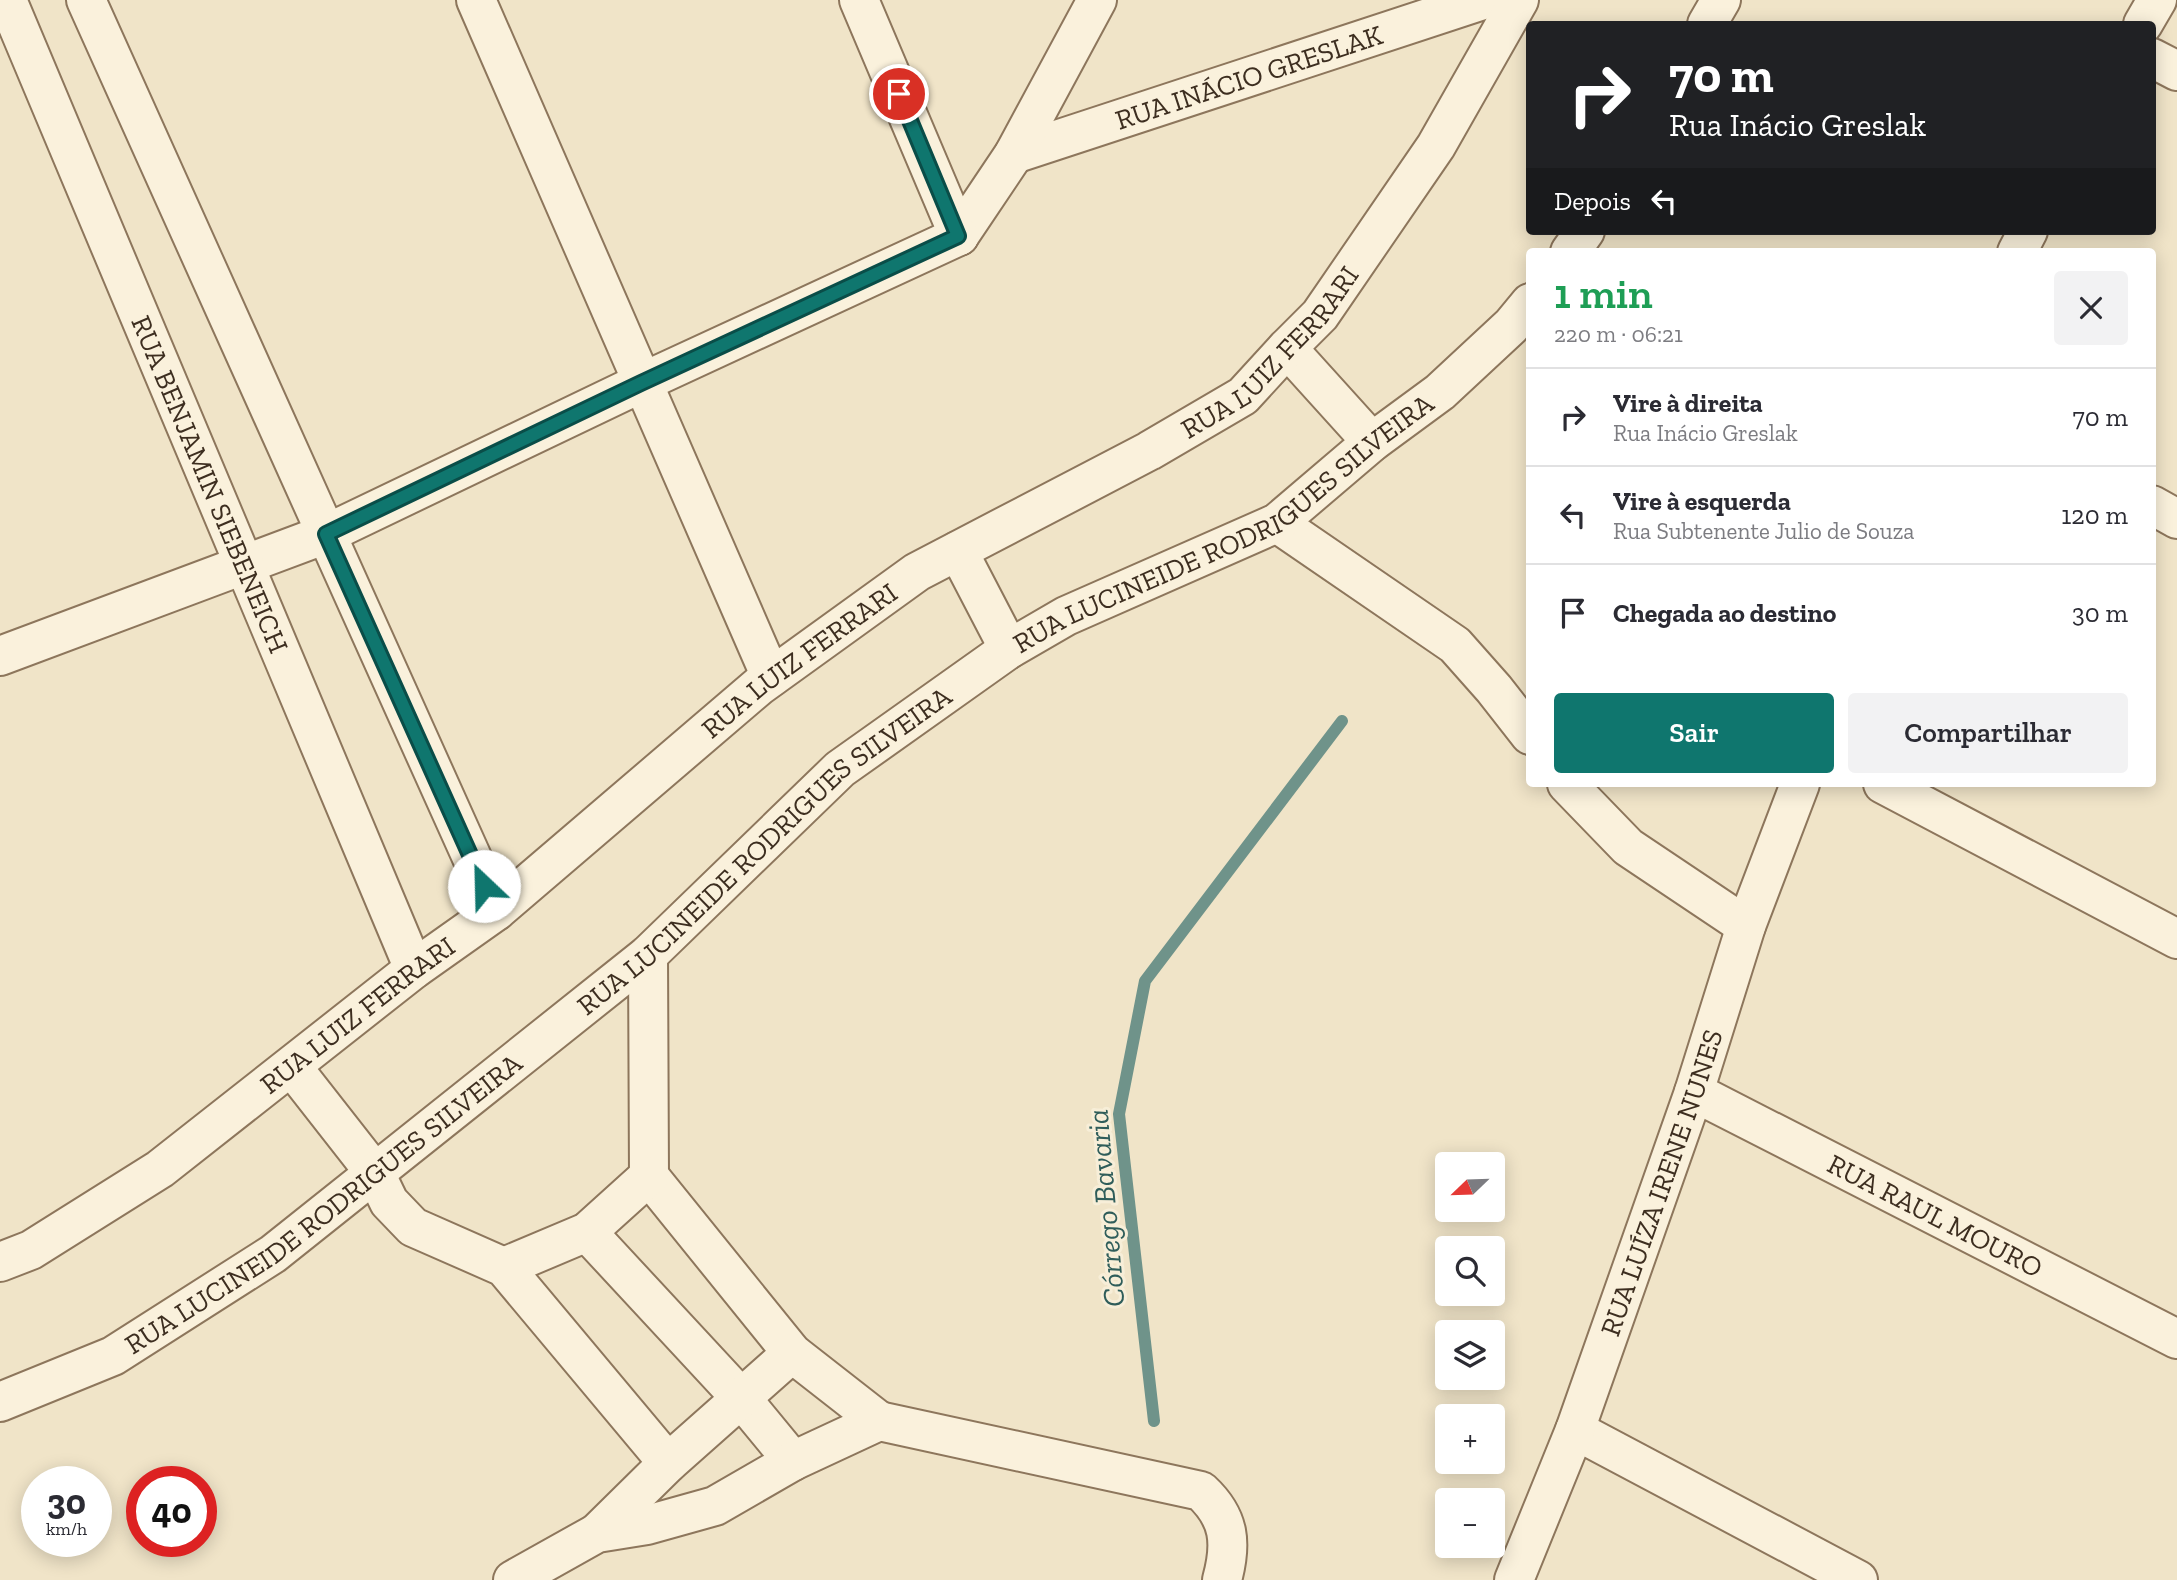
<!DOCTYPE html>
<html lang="pt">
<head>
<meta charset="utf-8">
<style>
  :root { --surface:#fff; --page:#f2f2f3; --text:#2b2b33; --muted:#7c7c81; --line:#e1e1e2; --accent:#0f766e }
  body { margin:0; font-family:"Zilla Slab",serif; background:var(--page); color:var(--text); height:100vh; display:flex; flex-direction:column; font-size:26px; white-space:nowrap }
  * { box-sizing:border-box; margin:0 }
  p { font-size:23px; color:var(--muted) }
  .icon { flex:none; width:38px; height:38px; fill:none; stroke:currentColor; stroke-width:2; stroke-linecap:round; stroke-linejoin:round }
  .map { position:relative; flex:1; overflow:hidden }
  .side { position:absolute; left:1526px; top:248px; width:630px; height:539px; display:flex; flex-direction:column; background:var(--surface); border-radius:7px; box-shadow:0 4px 18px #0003 }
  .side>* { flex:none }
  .hud { position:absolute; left:1526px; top:21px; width:630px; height:214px; border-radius:7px; box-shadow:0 4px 18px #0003; background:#202124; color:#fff; overflow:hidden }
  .needle { width:46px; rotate:247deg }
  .fabs { position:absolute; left:1435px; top:1152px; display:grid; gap:14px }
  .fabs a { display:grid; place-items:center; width:70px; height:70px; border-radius:7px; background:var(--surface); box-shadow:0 4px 18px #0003; font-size:35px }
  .speed { position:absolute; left:21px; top:1466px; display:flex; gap:14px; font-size:35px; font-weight:700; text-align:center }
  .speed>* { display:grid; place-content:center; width:91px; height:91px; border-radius:50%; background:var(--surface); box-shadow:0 4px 18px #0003; line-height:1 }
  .speed small { font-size:18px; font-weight:400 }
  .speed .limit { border:10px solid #d22; background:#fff; color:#111 }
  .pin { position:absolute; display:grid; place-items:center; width:60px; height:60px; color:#fff; margin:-30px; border:4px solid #fff; border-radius:50%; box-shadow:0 2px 7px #0007 }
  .me { position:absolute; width:77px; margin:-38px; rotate:336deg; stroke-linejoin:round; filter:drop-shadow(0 0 5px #0008) }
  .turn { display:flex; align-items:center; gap:24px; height:147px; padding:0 28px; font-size:32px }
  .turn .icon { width:91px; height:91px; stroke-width:2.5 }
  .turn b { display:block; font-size:49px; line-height:60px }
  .then { display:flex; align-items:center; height:66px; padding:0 28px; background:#0003; gap:14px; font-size:26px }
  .round { display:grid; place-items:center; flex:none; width:74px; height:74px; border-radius:7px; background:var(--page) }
  .overview { display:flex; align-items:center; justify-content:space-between; height:119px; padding:0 28px }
  h1 { font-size:42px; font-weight:600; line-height:52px; color:#1e9e55 }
  .primary-button { display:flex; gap:14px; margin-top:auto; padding:14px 28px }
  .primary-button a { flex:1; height:80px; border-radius:7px; background:var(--accent); color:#fff; font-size:28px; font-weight:600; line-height:80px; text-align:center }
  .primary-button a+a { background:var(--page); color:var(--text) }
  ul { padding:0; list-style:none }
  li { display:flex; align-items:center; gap:21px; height:98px; padding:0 28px; border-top:2px solid var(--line) }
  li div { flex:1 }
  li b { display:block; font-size:26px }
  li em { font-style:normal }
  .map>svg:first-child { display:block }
</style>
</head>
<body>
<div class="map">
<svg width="2177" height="1580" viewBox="0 0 2177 1580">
  <rect width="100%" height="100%" fill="#f0e4c8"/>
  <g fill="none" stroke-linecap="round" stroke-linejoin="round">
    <path stroke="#6f938a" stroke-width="12" d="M1154 1421 1119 1114 1145 981 1342 721"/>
    <g stroke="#8d765c" stroke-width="42">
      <g id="minor">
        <path d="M476 0 771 677"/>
        <path d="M859 0 959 236"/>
        <path d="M2143 24 2157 0"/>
        <path d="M2152 58 2177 71"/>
        <path id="s1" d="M1014 154 1483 0"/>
        <path d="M959 236 1014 154 1097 0"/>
        <path d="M2017 252 2028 231"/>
        <path d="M2152 505 2177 519"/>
        <path d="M1277 523 1455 645 1494 689 1530 735"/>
        <path d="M0 656 326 534 641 383 959 236"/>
        <path d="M1567 784 1628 847 1746 926"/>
        <path d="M1883 784 2177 939"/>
        <path d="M648 955 649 1176 792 1353 879 1421"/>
        <path d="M292 1067 375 1173 389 1202 413 1227 504 1267 668 1463"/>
        <path id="s2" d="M1694 1092 2177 1339"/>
        <path d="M587 1232 741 1398 793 1461"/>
        <path d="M504 1267 587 1232 649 1176"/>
        <path d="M1575 1430 1858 1580"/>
        <path d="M597 1533 668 1463 792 1353"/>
        <path d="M513 1580 597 1533 647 1525 715 1506 793 1461 879 1421 1201 1491C1230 1518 1232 1543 1222 1580"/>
        <path id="s3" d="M1514 1580 1575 1430 1694 1092 1746 926 1800 784"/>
      </g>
    </g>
    <g stroke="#8d765c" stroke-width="42">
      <g id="tertiary">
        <path id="s4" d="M7 0 414 969"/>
        <path d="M86 0 496 911"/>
        <path d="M1707 24 1721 0"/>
        <path d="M1570 252 1585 231"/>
        <path d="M1287 348 1372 442"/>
        <path d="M958 551 1009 649"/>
        <path id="s5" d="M0 1262 31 1250 160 1169 414 969 496 911 759 686 917 572 1149 451 1243 396 1287 348 1320 315 1436 146 1519 0"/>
        <path id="s6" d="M0 1402 113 1356 273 1254 648 955 840 769 1009 649 1066 616 1277 523 1372 442 1440 392 1511 326 1530 303"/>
      </g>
    </g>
    <use href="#minor" stroke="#faf1dc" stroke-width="38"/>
    <use href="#tertiary" stroke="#faf1dc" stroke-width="38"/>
  </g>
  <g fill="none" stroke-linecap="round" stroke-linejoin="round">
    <g stroke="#0a4d48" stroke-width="18">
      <path id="route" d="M484 886 326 534 641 383 958 236 899 94"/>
    </g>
    <use href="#route" stroke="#0f766e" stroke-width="12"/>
  </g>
  <g text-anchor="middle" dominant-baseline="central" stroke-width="6" stroke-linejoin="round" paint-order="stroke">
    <g font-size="28" fill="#3d2e20" stroke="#f7eed8">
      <text stroke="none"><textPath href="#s1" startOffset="247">RUA INÁCIO GRESLAK</textPath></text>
      <text stroke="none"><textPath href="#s5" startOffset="1570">RUA LUIZ FERRARI</textPath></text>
      <text stroke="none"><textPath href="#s4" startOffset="525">RUA BENJAMIN SIEBENEICH</textPath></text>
      <text stroke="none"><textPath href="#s6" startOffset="1516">RUA LUCINEIDE RODRIGUES SILVEIRA</textPath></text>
      <text stroke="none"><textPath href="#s5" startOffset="1003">RUA LUIZ FERRARI</textPath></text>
      <text stroke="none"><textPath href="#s6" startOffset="948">RUA LUCINEIDE RODRIGUES SILVEIRA</textPath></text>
      <text stroke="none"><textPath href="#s5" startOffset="436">RUA LUIZ FERRARI</textPath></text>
      <text stroke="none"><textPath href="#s3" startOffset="424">RUA LUÍZA IRENE NUNES</textPath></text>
      <text stroke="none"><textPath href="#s6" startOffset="382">RUA LUCINEIDE RODRIGUES SILVEIRA</textPath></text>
      <text stroke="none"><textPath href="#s2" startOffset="271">RUA RAUL MOURO</textPath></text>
    </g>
    <g font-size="30" font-style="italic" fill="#2f5d5a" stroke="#f7eed8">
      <text transform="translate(1106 1208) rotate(-95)">Córrego Bavaria</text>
    </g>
  </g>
</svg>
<div class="fabs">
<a><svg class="needle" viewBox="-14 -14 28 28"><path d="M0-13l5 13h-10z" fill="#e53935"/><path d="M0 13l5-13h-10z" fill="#7c7c81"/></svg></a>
<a><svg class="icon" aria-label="search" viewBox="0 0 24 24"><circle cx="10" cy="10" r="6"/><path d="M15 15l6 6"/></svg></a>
<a><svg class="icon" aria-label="layers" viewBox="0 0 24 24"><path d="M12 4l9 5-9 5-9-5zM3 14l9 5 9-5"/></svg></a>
<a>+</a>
<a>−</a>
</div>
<div class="speed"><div>30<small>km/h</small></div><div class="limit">40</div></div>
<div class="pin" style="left:899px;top:94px;background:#d93025"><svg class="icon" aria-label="arrive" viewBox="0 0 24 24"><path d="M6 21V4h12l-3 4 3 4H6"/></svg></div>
<svg class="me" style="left:484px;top:886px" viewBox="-20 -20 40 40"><circle r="19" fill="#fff"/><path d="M0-13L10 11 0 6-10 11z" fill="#0f766e"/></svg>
<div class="hud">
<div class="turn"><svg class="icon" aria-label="right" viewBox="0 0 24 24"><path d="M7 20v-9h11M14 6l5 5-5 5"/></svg><div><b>70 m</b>Rua Inácio Greslak</div></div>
<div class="then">Depois<svg class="icon" aria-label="left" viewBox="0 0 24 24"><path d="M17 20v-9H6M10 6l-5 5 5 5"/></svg></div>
</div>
<section class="side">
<div class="overview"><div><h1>1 min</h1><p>220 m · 06:21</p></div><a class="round"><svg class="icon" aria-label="close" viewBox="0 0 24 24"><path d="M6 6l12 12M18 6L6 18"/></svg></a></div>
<ul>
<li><svg class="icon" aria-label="right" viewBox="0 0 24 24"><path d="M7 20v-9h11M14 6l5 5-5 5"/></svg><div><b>Vire à direita</b><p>Rua Inácio Greslak</p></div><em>70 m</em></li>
<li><svg class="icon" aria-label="left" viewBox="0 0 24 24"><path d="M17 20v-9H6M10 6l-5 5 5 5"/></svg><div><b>Vire à esquerda</b><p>Rua Subtenente Julio de Souza</p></div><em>120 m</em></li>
<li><svg class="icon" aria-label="arrive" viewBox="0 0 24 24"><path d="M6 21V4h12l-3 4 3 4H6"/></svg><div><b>Chegada ao destino</b></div><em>30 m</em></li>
</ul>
<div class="primary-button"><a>Sair</a><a>Compartilhar</a></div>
</section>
</div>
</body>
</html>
